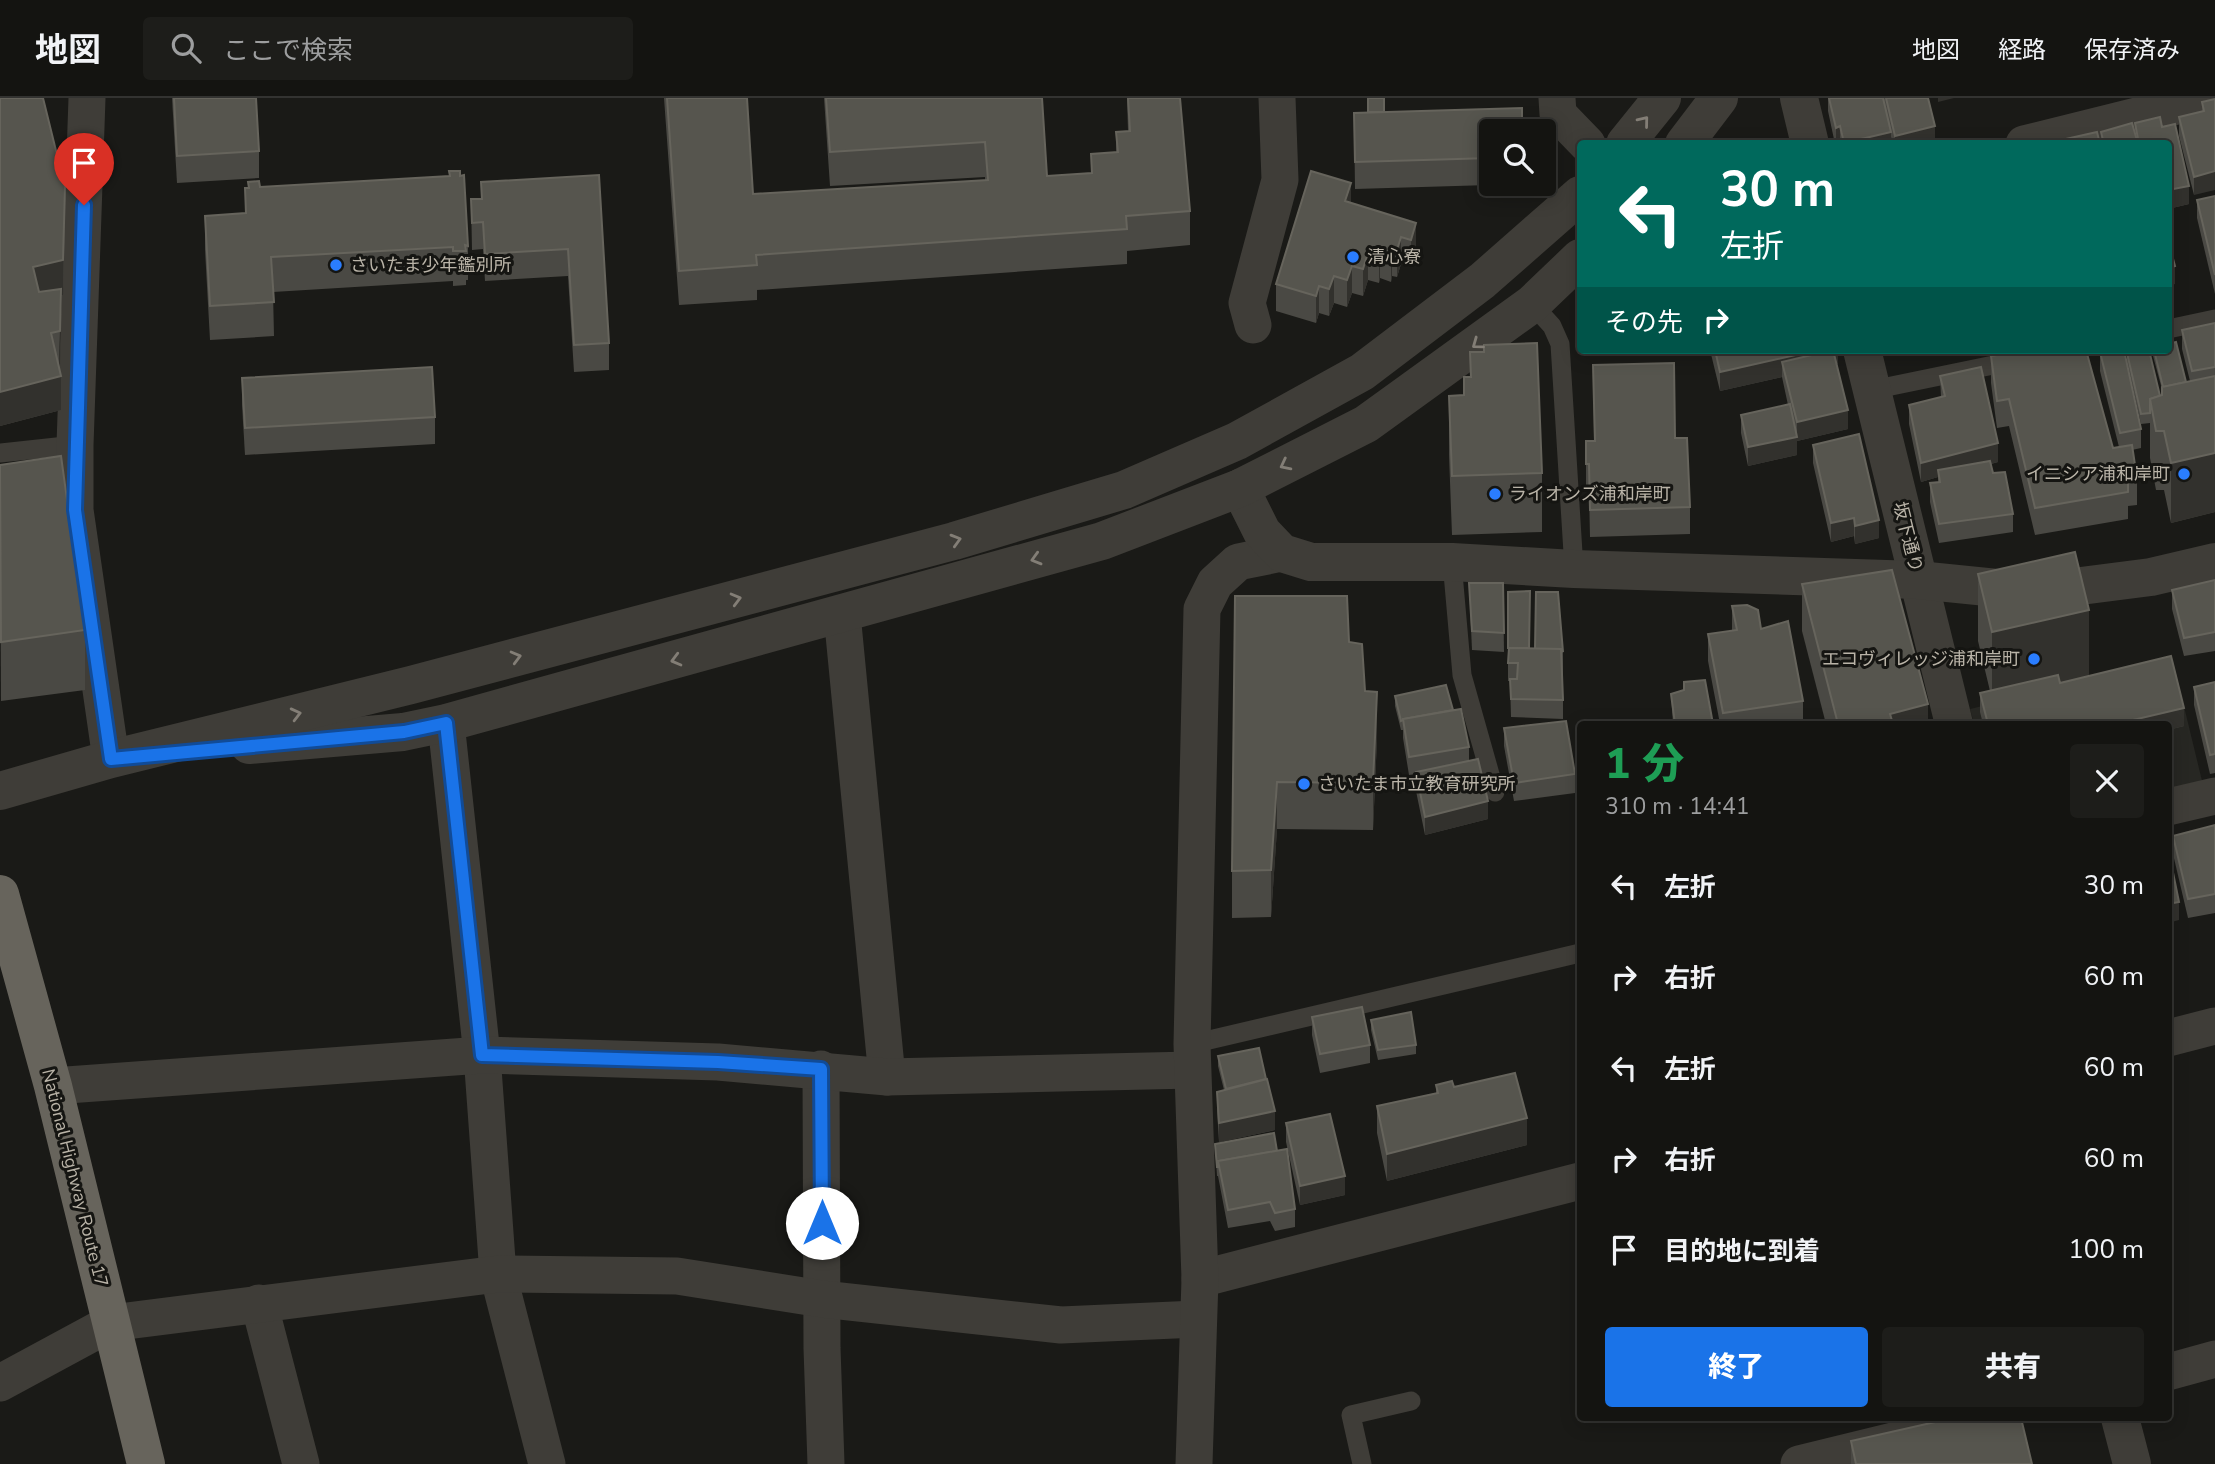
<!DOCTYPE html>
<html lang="ja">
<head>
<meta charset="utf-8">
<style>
  :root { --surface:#141411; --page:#1d1d1a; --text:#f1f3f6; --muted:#9d9e9f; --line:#333331; --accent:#1a73e8 }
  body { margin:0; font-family:"Nunito Sans","Noto Sans JP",sans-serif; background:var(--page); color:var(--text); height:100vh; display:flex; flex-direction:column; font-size:26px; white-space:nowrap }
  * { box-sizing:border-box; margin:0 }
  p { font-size:23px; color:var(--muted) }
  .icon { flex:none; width:38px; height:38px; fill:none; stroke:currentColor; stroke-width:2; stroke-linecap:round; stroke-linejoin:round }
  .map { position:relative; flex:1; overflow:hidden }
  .details { position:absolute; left:1577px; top:623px; width:595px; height:700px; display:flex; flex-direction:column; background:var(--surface); border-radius:7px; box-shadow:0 4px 18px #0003,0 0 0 2px var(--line) }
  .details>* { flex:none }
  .banner { position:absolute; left:1577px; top:42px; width:595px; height:214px; border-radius:7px; box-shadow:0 4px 18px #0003,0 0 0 2px var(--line); background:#00695c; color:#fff; overflow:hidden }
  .controls { position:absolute; left:1479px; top:21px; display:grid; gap:14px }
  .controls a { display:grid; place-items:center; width:77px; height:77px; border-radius:7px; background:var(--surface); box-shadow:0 4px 18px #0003,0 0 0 2px var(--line); font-size:35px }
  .pin { position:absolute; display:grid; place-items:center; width:60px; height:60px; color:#fff; margin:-72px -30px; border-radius:50% 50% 50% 0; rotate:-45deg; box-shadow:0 0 7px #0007 }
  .pin .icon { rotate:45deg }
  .me { position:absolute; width:77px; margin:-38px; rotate:0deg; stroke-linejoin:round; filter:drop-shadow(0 0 5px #0008) }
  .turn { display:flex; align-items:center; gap:24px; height:147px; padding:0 28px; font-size:32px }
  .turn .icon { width:91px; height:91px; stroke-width:2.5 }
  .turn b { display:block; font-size:49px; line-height:60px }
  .then { display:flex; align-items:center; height:66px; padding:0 28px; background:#0003; gap:14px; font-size:26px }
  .round { display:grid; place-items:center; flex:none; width:74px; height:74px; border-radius:7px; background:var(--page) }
  .head { display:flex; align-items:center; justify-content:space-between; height:119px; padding:0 28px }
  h1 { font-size:42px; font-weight:800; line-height:52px; color:#1e9e55 }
  .cta { display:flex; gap:14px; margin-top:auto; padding:14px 28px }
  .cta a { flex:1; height:80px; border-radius:7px; background:var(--accent); color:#fff; font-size:28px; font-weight:800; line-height:80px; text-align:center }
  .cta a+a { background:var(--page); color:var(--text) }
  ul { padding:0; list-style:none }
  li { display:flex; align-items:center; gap:21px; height:91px; padding:0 28px }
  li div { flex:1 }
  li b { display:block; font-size:26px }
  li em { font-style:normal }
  header { display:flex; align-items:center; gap:42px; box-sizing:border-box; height:98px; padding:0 35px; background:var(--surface); border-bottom:2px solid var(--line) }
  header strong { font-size:33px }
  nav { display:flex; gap:38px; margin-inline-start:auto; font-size:24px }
  .search { width:490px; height:63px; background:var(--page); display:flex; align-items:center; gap:18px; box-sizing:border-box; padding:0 24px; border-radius:7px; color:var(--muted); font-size:26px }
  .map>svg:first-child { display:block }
</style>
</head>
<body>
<header>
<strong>地図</strong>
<div class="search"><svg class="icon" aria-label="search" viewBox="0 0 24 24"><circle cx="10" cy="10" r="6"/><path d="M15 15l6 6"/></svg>ここで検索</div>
<nav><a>地図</a><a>経路</a><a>保存済み</a></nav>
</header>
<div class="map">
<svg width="2215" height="1366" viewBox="0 0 2215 1366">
  <rect width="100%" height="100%" fill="#1a1a17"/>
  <path fill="#272723" d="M2173 563 2204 691 2168 700V626H1974L1970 611Z"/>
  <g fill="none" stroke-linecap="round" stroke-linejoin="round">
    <g stroke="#3f3d38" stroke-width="19">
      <path d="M1532 206 1552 228 1560 246 1574 471"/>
      <path d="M2168 231 2215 221"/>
      <path d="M1872 292 2066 252"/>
      <path d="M0 355 75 347"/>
      <path d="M1452 464 1462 577 1495 694"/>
      <path d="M1192 946 1580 855"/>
      <path d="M1362 1366 1351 1317 1411 1303"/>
    </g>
    <g stroke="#3f3d38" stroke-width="37">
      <path d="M87 0 75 347V412L111 661"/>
      <path d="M1557 0 1558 16 1587 46"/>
      <path d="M2024 46 2209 0"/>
      <path d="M1253 227 1247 205 1280 82 1277 0"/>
      <path d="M842 516 887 979"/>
      <path d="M446 625 482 957 498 1176 547 1366"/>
      <path d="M2168 709 2215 698"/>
      <path d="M2168 940 2215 928"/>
      <path d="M821 971 822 1250 826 1366"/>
      <path d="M53 988 482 957 718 964 887 979 1192 972"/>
      <path d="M1200 1181 1580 1083"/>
      <path d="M259 1205 301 1366"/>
      <path d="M2168 1274 2215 1261"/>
      <path d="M0 1285 111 1225 498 1176 677 1178 822 1201 1061 1227 1197 1221"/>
      <path d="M1194 1366 1200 1181 1192 946 1202 511 1215 485 1238 464 1282 455"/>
      <path d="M1799 1366 1987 1320"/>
    </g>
    <g stroke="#3f3d38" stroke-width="38">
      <path d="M1799 0 1810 46"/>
      <path d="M1625 46 1662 0"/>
      <path d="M1684 46 1719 0"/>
      <path d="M1862 252 1954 626"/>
      <path d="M1240 390 1262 434 1282 455 1311 464H1452L1574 471 1918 482 1997 490 2073 489 2151 479 2215 464"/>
      <path d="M249 647 403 634 446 625 1102 443 1240 390 1366 326 1532 206 1580 160"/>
      <path d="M0 693 111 661 411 587 954 443 1124 392 1237 343 1362 274 1482 183 1580 97"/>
      <path d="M2120 1320 2132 1366"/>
    </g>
    <path stroke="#67645c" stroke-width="38" d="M0 796 53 988 146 1366"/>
  </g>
  <g fill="#4a4944">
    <path d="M0 0 65 124 63 197 61 198 59 268 61 312 0 328Z"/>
    <path d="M172 0H256L259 53V80L177 85Z"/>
    <path d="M664 0H747L753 96 985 82V79L830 88 824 0H1042L1047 78 1091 75V56L1116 54V34L1128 33 1127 0H1180L1190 113V147L1127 153V166L757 192V202L679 207Z"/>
    <path d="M1828 0H1928L1935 46H1893L1891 39V46H1835L1828 13Z"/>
    <path d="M2215 1 2194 97 2179 38V19L2202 13V4Z"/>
    <path d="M1384 14 1491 33V86H1523L1355 91 1354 15Z"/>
    <path d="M2160 19 2162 29 2175 26 2189 88V106L2168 111V46H2101V34L2132 25 2135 35V25Z"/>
    <path d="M599 77 609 245V272L574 274 568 178 485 183 483 151 472 152 471 101H481V84Z"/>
    <path d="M260 89 468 148V182H466V187L453 188V183L273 194 274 238 210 242 205 152V118L245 115V90Z"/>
    <path d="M2215 98V196L2197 120V102Z"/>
    <path d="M1351 105 1416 125V152L1411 169 1401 166 1397 179 1392 178 1391 184 1380 180 1379 185 1368 182 1363 198 1352 195 1347 209 1334 205 1329 218 1319 215 1316 225 1276 213V186Z"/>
    <path d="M2215 225V414L2171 425 2164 392H2156L2150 360V325L2141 326 2127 264V255L2160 298 2162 297V291L2153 258V252H2168L2186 284 2190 283 2182 251V232Z"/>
    <path d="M1710 252H1838V266H1837L1848 331 1797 343V342V357L1748 368 1741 335V317L1788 307 1782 279 1720 293Z"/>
    <path d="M1470 254 1542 375V434L1452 437 1449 357V298L1464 297 1470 279Z"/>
    <path d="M2100 254 2141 331V350L2132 352 2137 380V407L2128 408V421L2035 437 2009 328 1997 330 1991 285V258L2113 350 2119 349 2100 273Z"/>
    <path d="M1593 267 1675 340 1690 409V436L1590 439 1589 393H1586V343H1594Z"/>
    <path d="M1940 278 1998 364 1991 366 1993 375 2013 416V434L1939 445 1930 404V385L1938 384V379L1921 384 1909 326V307L1941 299Z"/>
    <path d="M242 280 435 319V346L245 357 242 307Z"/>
    <path d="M1813 347 1879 440 1855 446 1854 438 1831 444 1813 365Z"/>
    <path d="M0 367 85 532V592L1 603Z"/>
    <path d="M1978 476 2089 578 2184 628 2168 632V626H1983L1980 614V595L1990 593 1978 543Z"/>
    <path d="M2215 482V553L2184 558 2172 511V492Z"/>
    <path d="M1469 485H1503L1504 554 1472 552Z"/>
    <path d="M1802 486 1928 626H1826L1802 533Z"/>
    <path d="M1508 494 1529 551 1563 554V621L1511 619 1510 583H1508Z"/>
    <path d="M1732 508 1761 531 1803 603V626H1720L1708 563V536L1732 533Z"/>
    <path d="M1349 544 1365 593 1377 641 1373 732 1277 731 1271 819 1232 820V773Z"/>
    <path d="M2215 584V675L2210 676 2194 607V589Z"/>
    <path d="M1671 596 1713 626H1673Z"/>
    <path d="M1395 598 1453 612 1469 649V663L1488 721 1425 737 1416 693V676L1409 677 1403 640V632H1401L1395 608Z"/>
    <path d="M1504 630 1575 676V695L1514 703 1504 648Z"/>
    <path d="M2215 727V815L2188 820 2173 756V738Z"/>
    <path d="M1312 919 1370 947V965L1320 975 1312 937Z"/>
    <path d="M1371 922 1416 947V956L1378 962 1371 932Z"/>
    <path d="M1218 958 1266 981 1275 1032 1219 1044 1217 1012V994L1224 992 1218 968Z"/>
    <path d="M1436 987 1454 989 1527 1047 1387 1083 1377 1035V1008L1436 995Z"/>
    <path d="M1286 1025 1345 1097 1300 1107 1286 1044Z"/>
    <path d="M1215 1046 1277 1053 1295 1111V1129L1275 1133 1270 1123 1228 1130 1218 1078H1217Z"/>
    <path d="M1851 1343 2032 1366H1851Z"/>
  </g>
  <g fill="#32312d">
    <path d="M1938 0H1954L1938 4Z"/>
    <path d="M1840 28V46H1836V30Z"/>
    <path d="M1935 28V46H1895V38Z"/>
    <path d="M1891 34V46H1844V45Z"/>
    <path d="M2215 73V92L2194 97V79Z"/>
    <path d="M1351 85V112L1345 103Z"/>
    <path d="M2189 88V106L2168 111V92Z"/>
    <path d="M65 89 63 197 61 198 60 268V198L33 204V169Z"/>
    <path d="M1416 125V152L1411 169V142Z"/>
    <path d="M1401 139V166L1397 179V152Z"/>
    <path d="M1392 151V178L1391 184V157Z"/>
    <path d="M1380 153V180L1379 185V158Z"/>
    <path d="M1368 155V182L1363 198V171Z"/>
    <path d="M1352 168V195L1347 209V182Z"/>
    <path d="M2175 168V186L2168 188V170Z"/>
    <path d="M1334 178V205L1329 218V191Z"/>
    <path d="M1319 188V215L1316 225V198Z"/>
    <path d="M1591 252H1613L1591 257Z"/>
    <path d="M1818 252H1838V266L1786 278 1782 264V279L1720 293V274Z"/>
    <path d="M1901 252H1920L1901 257Z"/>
    <path d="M61 278V312L0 328V294Z"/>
    <path d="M1848 312V331L1797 343V324Z"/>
    <path d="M1797 339V357L1748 368V349Z"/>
    <path d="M1998 345V364L1939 379 1938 372V379L1921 384V365Z"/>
    <path d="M2215 355V414L2171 425V365Z"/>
    <path d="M1854 420V438L1831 444V425Z"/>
    <path d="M1879 422V440L1855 446V428Z"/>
    <path d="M2089 512V579L1992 601V534Z"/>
    <path d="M1377 594V641L1373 732V685Z"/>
    <path d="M1928 606V626H1890V616Z"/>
    <path d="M2184 610V628L2168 632V626H2116Z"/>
    <path d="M1277 684V731L1271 819V772Z"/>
    <path d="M1488 703V721L1425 737V719Z"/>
    <path d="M2179 804V822L2168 825V806Z"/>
    <path d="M1275 1013V1032L1219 1044V1025Z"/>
    <path d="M1527 1020V1047L1387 1083V1056Z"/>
    <path d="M1345 1078V1097L1300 1107V1088Z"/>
  </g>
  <g fill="#56554e" stroke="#66645c" stroke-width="2">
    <path d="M0 0H43L65 89 63 162 33 169 39 194 61 191 60 233 51 235 61 278 0 294Z"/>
    <path d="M174 0H256L259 53 177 58Z"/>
    <path d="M667 0H747L753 96 988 82 985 44 830 54 826 0H1042L1047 78 1092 75 1091 56 1118 54 1116 34 1130 33 1128 0H1180L1190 113 1126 118 1127 131 756 157 757 167 679 173Z"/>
    <rect x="1368" y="0" width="16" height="14"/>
    <path d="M1829 0H1883L1891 34 1844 45 1840 28 1836 30Z"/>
    <path d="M1886 0H1928L1935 28 1895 38Z"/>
    <path d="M2215 1V73L2194 79 2179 19 2204 13 2202 4Z"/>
    <path d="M1522 10V33H1491V60L1355 64 1354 15Z"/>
    <path d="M2160 19 2162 29 2175 26 2189 88 2168 92V46H2139L2135 25Z"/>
    <path d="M2132 25 2138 46H2104L2101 34Z"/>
    <path d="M2097 34 2100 46H2061V42Z"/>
    <path d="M449 73H460V78L464 77 468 148 465 147 466 153H453V149L271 159 274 204 210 208 205 118 246 115 245 90H249L248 84 259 83 260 89 450 78Z"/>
    <path d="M1311 73 1351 85 1345 103 1416 125 1411 142 1401 139 1397 152 1392 151 1391 157 1380 153 1379 158 1368 155 1363 171 1352 168 1347 182 1334 178 1329 191 1319 188 1316 198 1276 186Z"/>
    <path d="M599 77 609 245 574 247 568 151 485 156 483 124 472 125 471 101H482L481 84Z"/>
    <path d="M2215 98V177L2197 102Z"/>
    <path d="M2168 142 2175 168 2168 170Z"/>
    <path d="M2215 225V269L2192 273 2182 232Z"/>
    <path d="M2176 244 2186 284 2163 289 2154 252H2168V246Z"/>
    <path d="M1537 245 1542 375 1452 378 1449 298 1464 297V279H1471L1470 254H1484V247Z"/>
    <path d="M1715 252H1818L1720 274Z"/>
    <path d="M1833 252 1848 312 1797 324 1782 264Z"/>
    <path d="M2027 252H2086L2113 350 2132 347 2137 380 2128 381V394L2035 410 2009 301 1997 303 1991 258Z"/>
    <path d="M2108 252H2124L2141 331 2120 335 2100 254Z"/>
    <path d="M2143 252H2149L2160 298 2150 301V315L2141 316 2127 255Z"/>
    <path d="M1674 265 1675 340H1687L1690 409 1590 412 1589 366H1586V343H1595L1593 267Z"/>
    <path d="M432 269 435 319 245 330 242 280Z"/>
    <path d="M1981 269 1998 345 1921 365 1909 307 1945 298 1940 278Z"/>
    <path d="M2215 278V355L2171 365 2164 333H2156L2150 301 2162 297V289Z"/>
    <path d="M1790 306 1797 339 1748 349 1741 317Z"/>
    <path d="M1859 336 1879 422 1855 428 1854 420 1831 425 1813 347Z"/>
    <path d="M61 358 85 532 1 544 0 367Z"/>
    <path d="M1990 363 1993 375 2005 374 2013 416 1939 426 1930 385 1940 384 1938 372Z"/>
    <path d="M2075 454 2089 512 1992 534 1978 476Z"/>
    <path d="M1892 472 1928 606 1890 616 1893 626H1838L1802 486Z"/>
    <path d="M2215 482V534L2184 540 2172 492Z"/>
    <path d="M1469 485H1503L1504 535 1472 533Z"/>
    <path d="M1530 493 1529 550H1508V494Z"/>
    <path d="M1536 494H1558L1563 554 1561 551H1535Z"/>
    <path d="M1235 498H1347L1349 544 1362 546 1365 593 1377 594 1373 685 1277 684 1271 772 1232 773Z"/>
    <path d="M1747 507 1758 512 1761 531 1788 523 1803 603 1723 615 1708 536 1737 532 1732 508Z"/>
    <path d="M1509 550 1561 551 1563 602 1511 601 1510 581H1517L1518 565H1508Z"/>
    <path d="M2171 558 2184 610 2116 626H1988L1980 595 2058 577 2060 585Z"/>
    <path d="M1705 582 1713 626H1675L1671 596 1684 592V584Z"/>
    <path d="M2215 584V656L2210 657 2194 589Z"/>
    <path d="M1446 587 1453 612 1403 621V622L1401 623 1395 598Z"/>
    <path d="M1461 611 1469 649 1409 659 1403 621Z"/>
    <path d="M1566 623 1575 676 1514 685 1504 630Z"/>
    <path d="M1478 661 1488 703 1425 719 1416 674Z"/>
    <path d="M2215 727V796L2188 801 2173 738Z"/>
    <path d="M2168 750 2179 804 2168 806Z"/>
    <path d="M1362 909 1370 947 1320 956 1312 919Z"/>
    <path d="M1411 914 1416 947 1378 952 1371 922Z"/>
    <path d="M1259 950 1266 981 1226 991 1218 958Z"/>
    <path d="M1515 975 1527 1020 1387 1056 1377 1008 1438 995 1436 987 1452 983 1454 989Z"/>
    <path d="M1267 981 1275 1013 1219 1025 1217 994Z"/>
    <path d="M1330 1016 1345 1078 1300 1088 1286 1025Z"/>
    <path d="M1274 1035 1277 1053 1218 1063V1069H1217L1215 1046Z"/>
    <path d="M1287 1051 1295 1111 1275 1115 1270 1104 1228 1112 1218 1063Z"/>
    <path d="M1953 1320H2021L2032 1366H1856L1851 1343Z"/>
  </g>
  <defs><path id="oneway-chevron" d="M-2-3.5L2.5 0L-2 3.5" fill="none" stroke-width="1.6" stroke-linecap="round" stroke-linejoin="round" transform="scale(1.75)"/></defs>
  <g stroke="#837e76">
    <use href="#oneway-chevron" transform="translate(1644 23) rotate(-51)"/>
    <use href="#oneway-chevron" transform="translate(1477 246) rotate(144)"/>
    <use href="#oneway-chevron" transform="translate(1285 367) rotate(153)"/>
    <use href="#oneway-chevron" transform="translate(956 442) rotate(-16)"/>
    <use href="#oneway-chevron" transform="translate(1036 461) rotate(164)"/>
    <use href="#oneway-chevron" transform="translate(736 501) rotate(-15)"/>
    <use href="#oneway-chevron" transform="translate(516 559) rotate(-15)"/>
    <use href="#oneway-chevron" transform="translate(676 562) rotate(165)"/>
    <use href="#oneway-chevron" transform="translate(296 616) rotate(-14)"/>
  </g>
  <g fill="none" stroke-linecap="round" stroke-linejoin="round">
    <g stroke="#114b97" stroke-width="18">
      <path id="route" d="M84 107 75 412 111 661 404 634 446 625 482 957 718 964 821 971 822 1125"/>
    </g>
    <use href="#route" stroke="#1a73e8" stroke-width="12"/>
  </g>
  <g fill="#2a7dff" stroke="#151512" stroke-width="2.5">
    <circle cx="1353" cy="159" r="7"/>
    <circle cx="336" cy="167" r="7"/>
    <circle cx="2184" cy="376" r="7"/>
    <circle cx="1495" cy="396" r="7"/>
    <circle cx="2034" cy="561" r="7"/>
    <circle cx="1304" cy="686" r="7"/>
  </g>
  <g text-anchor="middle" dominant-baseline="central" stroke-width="6" stroke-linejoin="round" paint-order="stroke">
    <g font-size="18" fill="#bab4a8" stroke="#151512" text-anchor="start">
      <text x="1367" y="159">清心寮</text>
      <text x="350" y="167">さいたま少年鑑別所</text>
      <text x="2170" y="376" text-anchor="end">イニシア浦和岸町</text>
      <text x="1509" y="396">ライオンズ浦和岸町</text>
      <text x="2020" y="561" text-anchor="end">エコヴィレッジ浦和岸町</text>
      <text x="1318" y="686">さいたま市立教育研究所</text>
    </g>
    <g font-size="18" fill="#bab4a8" stroke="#151512">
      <text transform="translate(1908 439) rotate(76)">坂下通り</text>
      <text transform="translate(75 1080) rotate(76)">National Highway Route 17</text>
    </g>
  </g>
</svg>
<div class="controls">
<a><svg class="icon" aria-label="search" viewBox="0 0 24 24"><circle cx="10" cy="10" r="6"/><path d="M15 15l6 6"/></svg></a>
</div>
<div class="pin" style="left:84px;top:107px;background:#d93025"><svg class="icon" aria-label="arrive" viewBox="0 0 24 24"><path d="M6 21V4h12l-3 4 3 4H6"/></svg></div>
<svg class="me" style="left:822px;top:1125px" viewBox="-20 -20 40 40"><circle r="19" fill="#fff"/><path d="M0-13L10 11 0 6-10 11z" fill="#1a73e8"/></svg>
<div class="banner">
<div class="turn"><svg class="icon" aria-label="left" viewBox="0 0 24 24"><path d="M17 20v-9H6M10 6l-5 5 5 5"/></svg><div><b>30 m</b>左折</div></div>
<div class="then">その先<svg class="icon" aria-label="right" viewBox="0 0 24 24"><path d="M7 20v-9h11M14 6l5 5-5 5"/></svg></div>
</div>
<section class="details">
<div class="head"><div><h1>1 分</h1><p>310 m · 14:41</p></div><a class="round"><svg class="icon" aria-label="close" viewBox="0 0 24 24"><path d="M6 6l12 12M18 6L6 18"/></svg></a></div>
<ul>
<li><svg class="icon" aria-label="left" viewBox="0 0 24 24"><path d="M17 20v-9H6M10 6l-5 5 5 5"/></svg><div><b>左折</b></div><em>30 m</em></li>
<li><svg class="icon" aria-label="right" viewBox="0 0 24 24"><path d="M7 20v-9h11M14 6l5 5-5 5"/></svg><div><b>右折</b></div><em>60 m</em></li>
<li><svg class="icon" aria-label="left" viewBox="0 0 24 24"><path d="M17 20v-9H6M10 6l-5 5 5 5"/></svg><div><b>左折</b></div><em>60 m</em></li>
<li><svg class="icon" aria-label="right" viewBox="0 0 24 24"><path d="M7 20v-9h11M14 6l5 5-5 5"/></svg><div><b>右折</b></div><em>60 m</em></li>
<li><svg class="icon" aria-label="arrive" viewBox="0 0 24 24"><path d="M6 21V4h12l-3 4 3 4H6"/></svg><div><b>目的地に到着</b></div><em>100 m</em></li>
</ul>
<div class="cta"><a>終了</a><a>共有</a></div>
</section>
</div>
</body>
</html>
